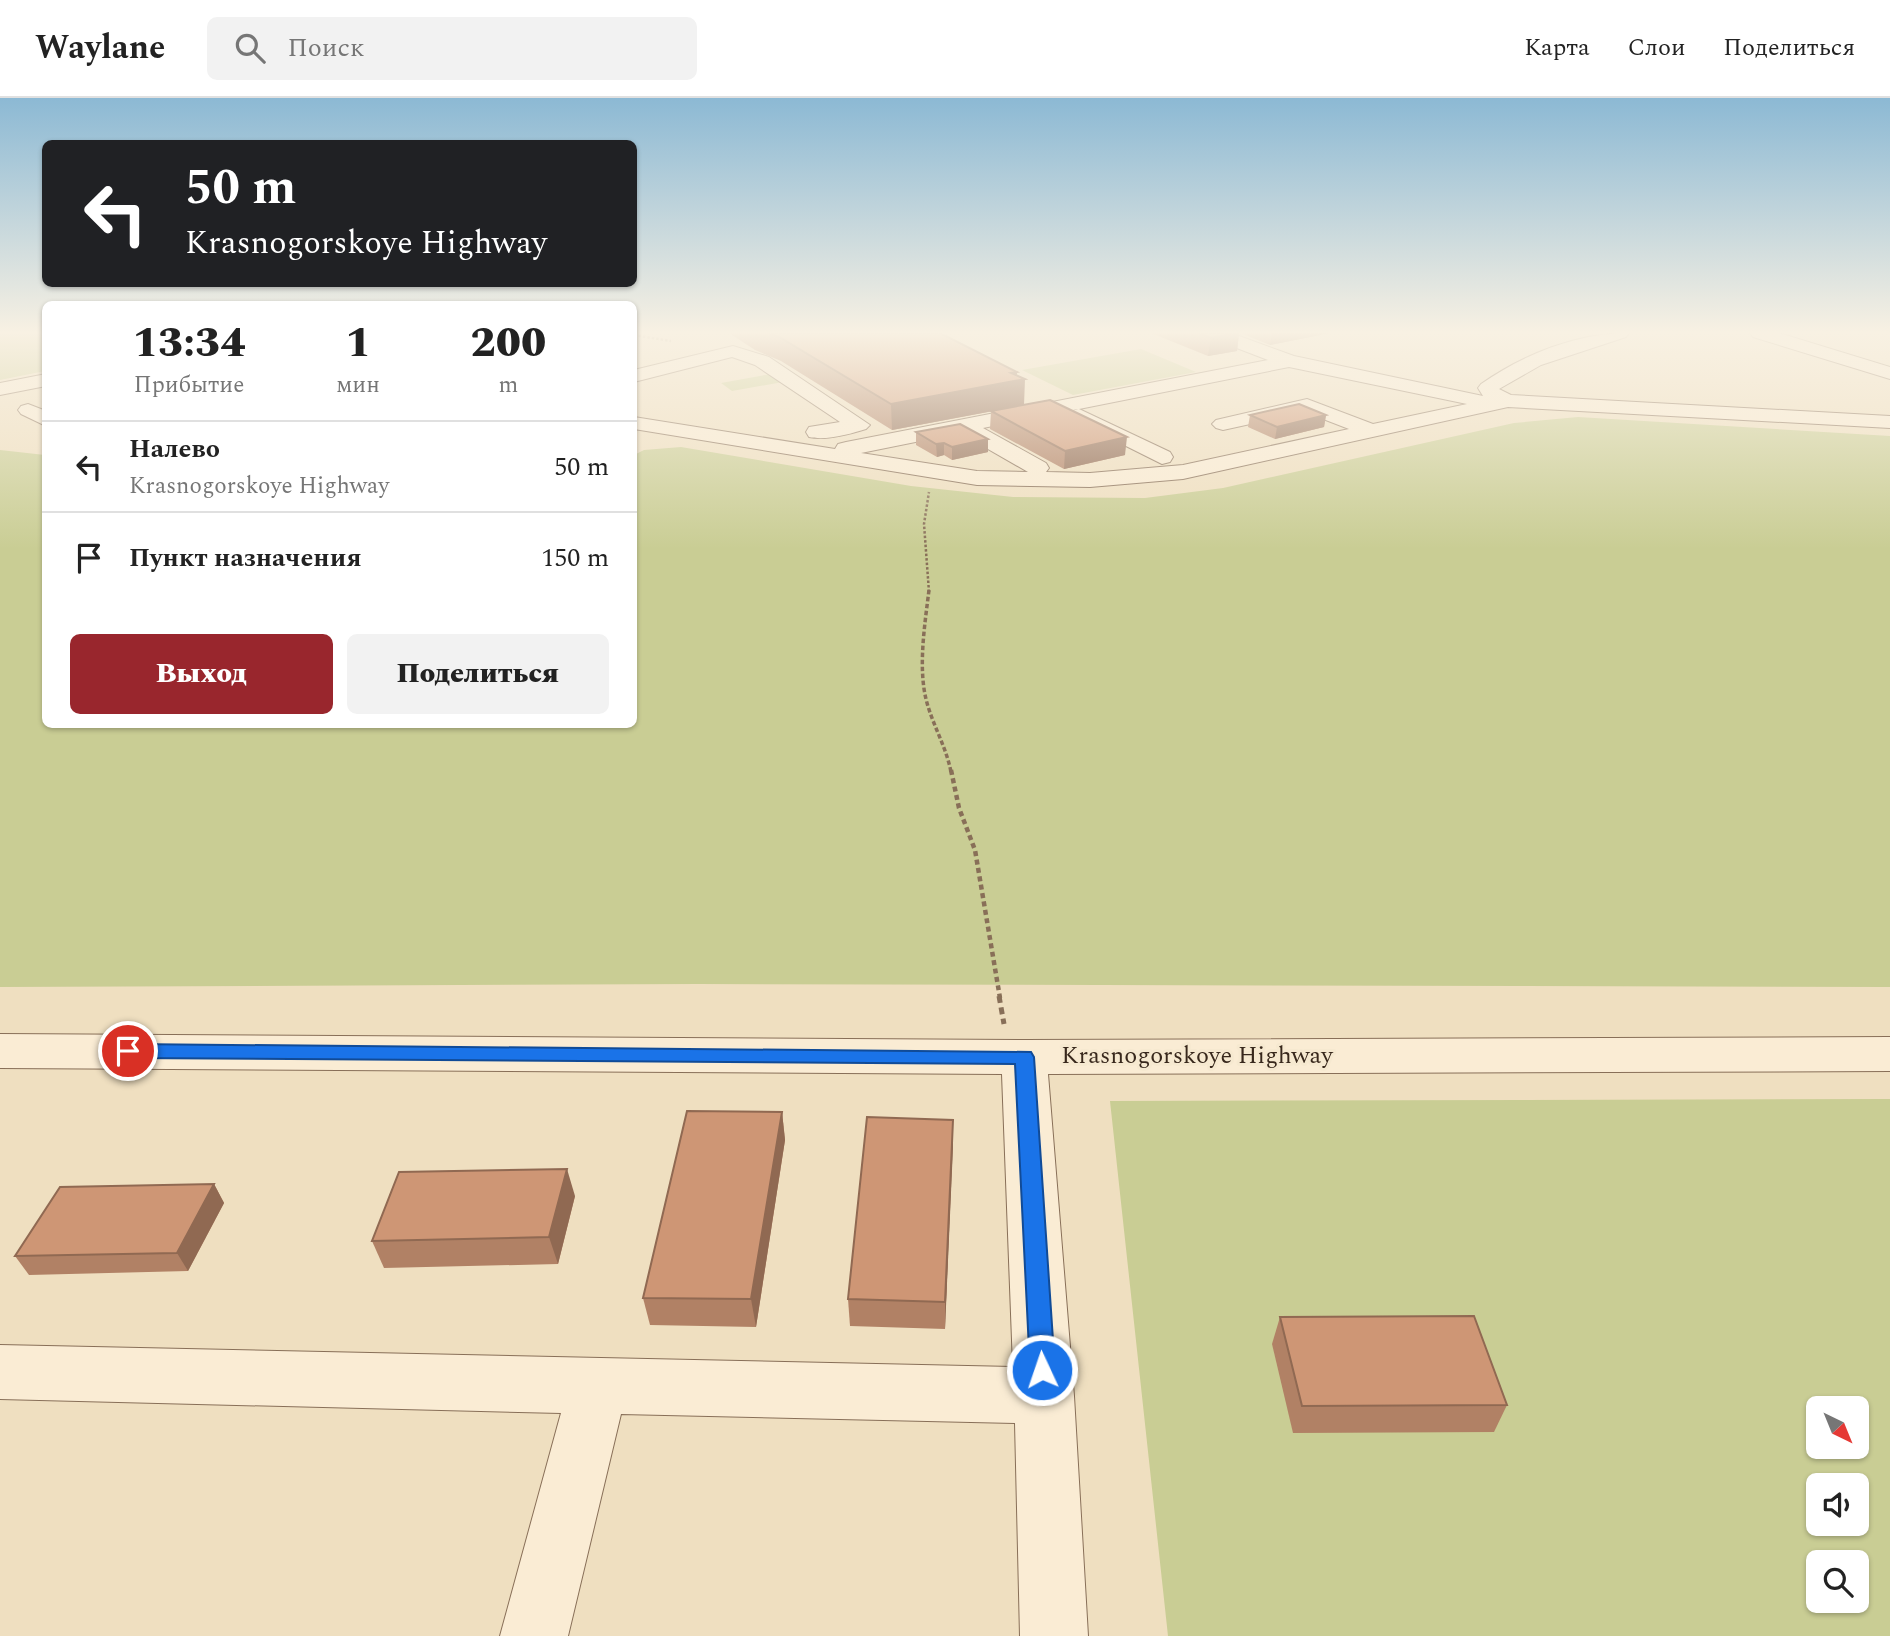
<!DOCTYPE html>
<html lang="ru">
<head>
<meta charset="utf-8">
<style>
  :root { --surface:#fff; --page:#f2f2f2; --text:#222; --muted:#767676; --line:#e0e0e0; --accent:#99262d }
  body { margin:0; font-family:Spectral,serif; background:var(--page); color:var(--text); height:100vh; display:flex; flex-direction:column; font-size:26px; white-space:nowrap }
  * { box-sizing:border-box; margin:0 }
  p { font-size:23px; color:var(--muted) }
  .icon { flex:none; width:38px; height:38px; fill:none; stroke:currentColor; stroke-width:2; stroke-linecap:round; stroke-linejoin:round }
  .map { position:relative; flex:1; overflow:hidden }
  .details { position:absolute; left:42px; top:203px; width:595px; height:427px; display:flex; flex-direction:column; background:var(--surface); border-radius:10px; box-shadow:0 2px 5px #0004 }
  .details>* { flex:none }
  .guide { position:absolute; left:42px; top:42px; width:595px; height:147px; border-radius:10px; box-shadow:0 2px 5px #0004; background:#202124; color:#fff; overflow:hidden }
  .needle { width:46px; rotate:137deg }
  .tools { position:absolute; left:1806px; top:1298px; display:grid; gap:14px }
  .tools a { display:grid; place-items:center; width:63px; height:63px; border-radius:10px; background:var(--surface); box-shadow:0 2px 5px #0004; font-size:35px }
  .pin { position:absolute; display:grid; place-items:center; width:60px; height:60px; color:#fff; margin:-30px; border:4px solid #fff; border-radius:50%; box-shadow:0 2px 7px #0007 }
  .me { position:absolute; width:77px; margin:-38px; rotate:357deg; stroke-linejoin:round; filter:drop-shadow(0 0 5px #0008) }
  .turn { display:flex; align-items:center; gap:24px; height:147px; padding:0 28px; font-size:32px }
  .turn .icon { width:91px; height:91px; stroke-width:2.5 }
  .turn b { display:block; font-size:49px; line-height:60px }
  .eta { display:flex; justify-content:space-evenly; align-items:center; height:119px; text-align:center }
  .eta b { font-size:42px; font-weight:800; line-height:49px }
  .button { display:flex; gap:14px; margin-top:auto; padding:14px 28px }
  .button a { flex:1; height:80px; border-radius:10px; background:var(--accent); color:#fff; font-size:28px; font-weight:800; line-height:80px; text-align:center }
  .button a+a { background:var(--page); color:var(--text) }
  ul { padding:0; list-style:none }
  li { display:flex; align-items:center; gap:21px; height:91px; padding:0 28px; border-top:2px solid var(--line) }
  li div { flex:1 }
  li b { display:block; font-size:26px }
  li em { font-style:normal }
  header { display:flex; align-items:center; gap:42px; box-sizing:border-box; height:98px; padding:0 35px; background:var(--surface); border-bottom:2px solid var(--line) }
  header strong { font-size:33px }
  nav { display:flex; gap:38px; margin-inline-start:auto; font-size:24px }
  .search { width:490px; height:63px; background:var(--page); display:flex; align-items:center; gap:18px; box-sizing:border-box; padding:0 24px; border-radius:10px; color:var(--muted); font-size:26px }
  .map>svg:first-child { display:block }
</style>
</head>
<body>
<header>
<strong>Waylane</strong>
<div class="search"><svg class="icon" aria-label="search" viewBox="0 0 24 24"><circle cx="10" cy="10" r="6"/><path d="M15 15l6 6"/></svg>Поиск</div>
<nav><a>Карта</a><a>Слои</a><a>Поделиться</a></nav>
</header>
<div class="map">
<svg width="1890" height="1538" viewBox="0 0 1890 1538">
  <rect width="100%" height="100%" fill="#efdfc0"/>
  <g fill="#c9cd94" fill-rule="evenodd">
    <path d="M0 235H45V273L0 282Z"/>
    <path d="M1141 251 1196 274 1073 297 1022 272Z"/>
    <path d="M771 276 783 284 732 293 721 285Z"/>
    <path d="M1578 319 1890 338V889L698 886 0 889V352L45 357 46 626H634V357L644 352 681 349 911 388 1013 399 1145 400 1223 390 1514 325Z"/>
    <path d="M1890 1001V1538H1168L1110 1003ZM1818 1311H1857V1349H1818ZM1818 1388H1857V1426H1818ZM1818 1465H1857V1503H1818Z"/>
  </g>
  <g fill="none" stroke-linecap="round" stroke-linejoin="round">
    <g stroke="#886f58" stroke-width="2">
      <g id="minor">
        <path d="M1205 235H1231L1294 258 1483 298 1478 290 1481 286C1524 256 1577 235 1629 235L1626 239 1541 267 1499 291 1511 297 1890 318V330L1508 309 1183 381 1090 389 977 387 634 331V319L835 351 838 346 846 344 1268 262 1208 239ZM1289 269 1467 306 1373 326 1307 301 1216 322 1212 326 1216 330 1223 332 1305 314 1349 331 1183 367 1090 375 1046 374 1049 370 1046 365 983 330 1078 311 1072 313 1069 317 1072 321 1162 366 1170 364 1173 359 1170 354 1079 311ZM960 335 1028 374 977 373 861 355Z"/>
        <path d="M1750 235H1779L1890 269V281L1753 239Z"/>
        <path d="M733 248 769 259 870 327 866 331C850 336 826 343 809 339L806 334 809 329 840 324 755 267 732 259 634 284V272Z"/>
        <path d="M46 276V288L0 297V285Z"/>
        <path d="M28 306 46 313V328L21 316 18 312 21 308Z"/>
        <path d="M0 936 1024 942 1890 939V973L1048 976 1074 1298 1088 1538H1020L1015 1325 621 1316 568 1538H500L561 1315 0 1301V1247L1013 1269 1002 976 0 970Z"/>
      </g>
    </g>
    <g stroke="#886f58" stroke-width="2.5" stroke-dasharray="2.5 2" stroke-linecap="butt">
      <path d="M634 237 671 243"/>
      <path d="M929 494 924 426 929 394"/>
    </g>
    <path stroke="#886f58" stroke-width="3.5" stroke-dasharray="4.5 2.5" stroke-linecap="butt" d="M929 492C925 525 918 568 926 601 932 626 946 648 951 674"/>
    <path stroke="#886f58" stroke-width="4.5" stroke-dasharray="5 3.5" stroke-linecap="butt" d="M951 672 959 710 975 752 1000 900"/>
    <path stroke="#886f58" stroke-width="5" stroke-dasharray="7 4.5" stroke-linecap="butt" d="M999 898 1004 926"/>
    <use href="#minor" fill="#faecd4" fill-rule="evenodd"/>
  </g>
  <g fill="#b18165">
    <path d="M729 235H940L1017 274V277L1024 307 1125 357 1064 371 990 331 991 313 1004 311 892 332 781 263 755 252Z"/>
    <path d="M1151 235H1239L1237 253 1208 258Z"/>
    <path d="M1240 235H1330L1270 247Z"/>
    <path d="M1250 317H1326L1324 329 1275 341 1248 329Z"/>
    <path d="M916 334 988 354 952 362 944 357 937 359 916 347Z"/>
    <path d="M782 1014 785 1042 756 1229 650 1227 643 1200Z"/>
    <path d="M953 1022 945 1231 850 1228 848 1201Z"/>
    <path d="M214 1086 224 1105 188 1173 29 1177 15 1158Z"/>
    <path d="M575 1098 558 1166 384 1170 372 1143Z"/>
    <path d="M1280 1219 1507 1307 1494 1334 1293 1335 1272 1246Z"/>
  </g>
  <g fill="#906952">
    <path d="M1234 235H1239L1237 253 1208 258 1211 240Z"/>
    <path d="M1272 235H1330L1270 247Z"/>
    <path d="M1017 274 1016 283 1025 281 1024 307 892 332 891 306Z"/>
    <path d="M1326 317 1324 329 1275 341 1277 329Z"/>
    <path d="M1127 339 1125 357 1064 371 1065 353Z"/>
    <path d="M988 341V354L952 362V349Z"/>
    <path d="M944 345V357L937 359 936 346Z"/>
    <path d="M782 1014 785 1042 756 1229 751 1201Z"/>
    <path d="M953 1022V1049L945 1231V1204Z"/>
    <path d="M567 1071 575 1098 558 1166 549 1139Z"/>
    <path d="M214 1086 224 1105 188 1173 177 1155Z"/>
  </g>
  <g fill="#ce9675" stroke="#906952" stroke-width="2">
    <path d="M769 235H940L1017 274 1011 275 1025 281 891 306 779 239Z"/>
    <path d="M1199 235H1234L1211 240Z"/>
    <path d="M1050 302 1127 339 1065 353 991 313Z"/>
    <path d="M1299 306 1326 317 1277 329 1250 317Z"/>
    <path d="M960 326 988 341 952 349 944 345 936 346 916 334Z"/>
    <path d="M687 1013 782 1014 751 1201 643 1200Z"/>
    <path d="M867 1019 953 1022 945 1204 848 1201Z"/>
    <path d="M567 1071 549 1139 372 1143 399 1074Z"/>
    <path d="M214 1086 177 1155 15 1158 60 1089Z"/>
    <path d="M1474 1218 1507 1307 1302 1308 1280 1219Z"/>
  </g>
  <linearGradient id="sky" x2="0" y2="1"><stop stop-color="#8cb9d4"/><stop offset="0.52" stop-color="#f8f1e3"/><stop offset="1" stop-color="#f8f1e3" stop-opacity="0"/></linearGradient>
  <rect width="1890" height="451" fill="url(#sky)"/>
  <path fill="#1a73e8" stroke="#114b97" stroke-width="2" d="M128 946 1031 954 1034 959 1055 1272 1051 1280 1042 1284 1034 1280 1030 1272 1015 966 128 960 122 958 119 953 122 949Z"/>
  <g text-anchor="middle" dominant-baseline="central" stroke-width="6" stroke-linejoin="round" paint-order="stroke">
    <g font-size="24" fill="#38281c" stroke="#f6e9d0">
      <text x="1197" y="958">Krasnogorskoye Highway</text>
    </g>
  </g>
</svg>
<div class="tools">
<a><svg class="needle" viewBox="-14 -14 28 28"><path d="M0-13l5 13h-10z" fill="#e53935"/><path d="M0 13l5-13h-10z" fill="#767676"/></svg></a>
<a><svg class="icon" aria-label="sound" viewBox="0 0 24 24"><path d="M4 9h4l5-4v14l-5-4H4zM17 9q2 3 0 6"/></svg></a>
<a><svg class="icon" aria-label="search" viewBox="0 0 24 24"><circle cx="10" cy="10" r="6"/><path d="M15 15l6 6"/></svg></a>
</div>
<div class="pin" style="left:128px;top:953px;background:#d93025"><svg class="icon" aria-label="arrive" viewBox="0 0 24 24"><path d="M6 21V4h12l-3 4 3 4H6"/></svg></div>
<svg class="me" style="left:1042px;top:1272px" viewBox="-20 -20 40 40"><circle r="17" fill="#1a73e8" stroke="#fff" stroke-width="3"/><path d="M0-11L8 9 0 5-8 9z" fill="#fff"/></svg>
<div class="guide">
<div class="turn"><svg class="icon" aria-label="left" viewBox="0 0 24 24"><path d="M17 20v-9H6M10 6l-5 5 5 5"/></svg><div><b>50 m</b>Krasnogorskoye Highway</div></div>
</div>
<section class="details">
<div class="eta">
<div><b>13:34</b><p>Прибытие</p></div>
<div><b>1</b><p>мин</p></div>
<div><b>200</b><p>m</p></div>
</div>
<ul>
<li><svg class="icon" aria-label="left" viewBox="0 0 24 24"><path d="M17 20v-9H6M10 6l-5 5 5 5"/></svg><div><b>Налево</b><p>Krasnogorskoye Highway</p></div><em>50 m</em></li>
<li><svg class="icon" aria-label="arrive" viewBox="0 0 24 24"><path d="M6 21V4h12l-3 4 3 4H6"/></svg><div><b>Пункт назначения</b></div><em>150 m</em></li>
</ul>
<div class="button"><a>Выход</a><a>Поделиться</a></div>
</section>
</div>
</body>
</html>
